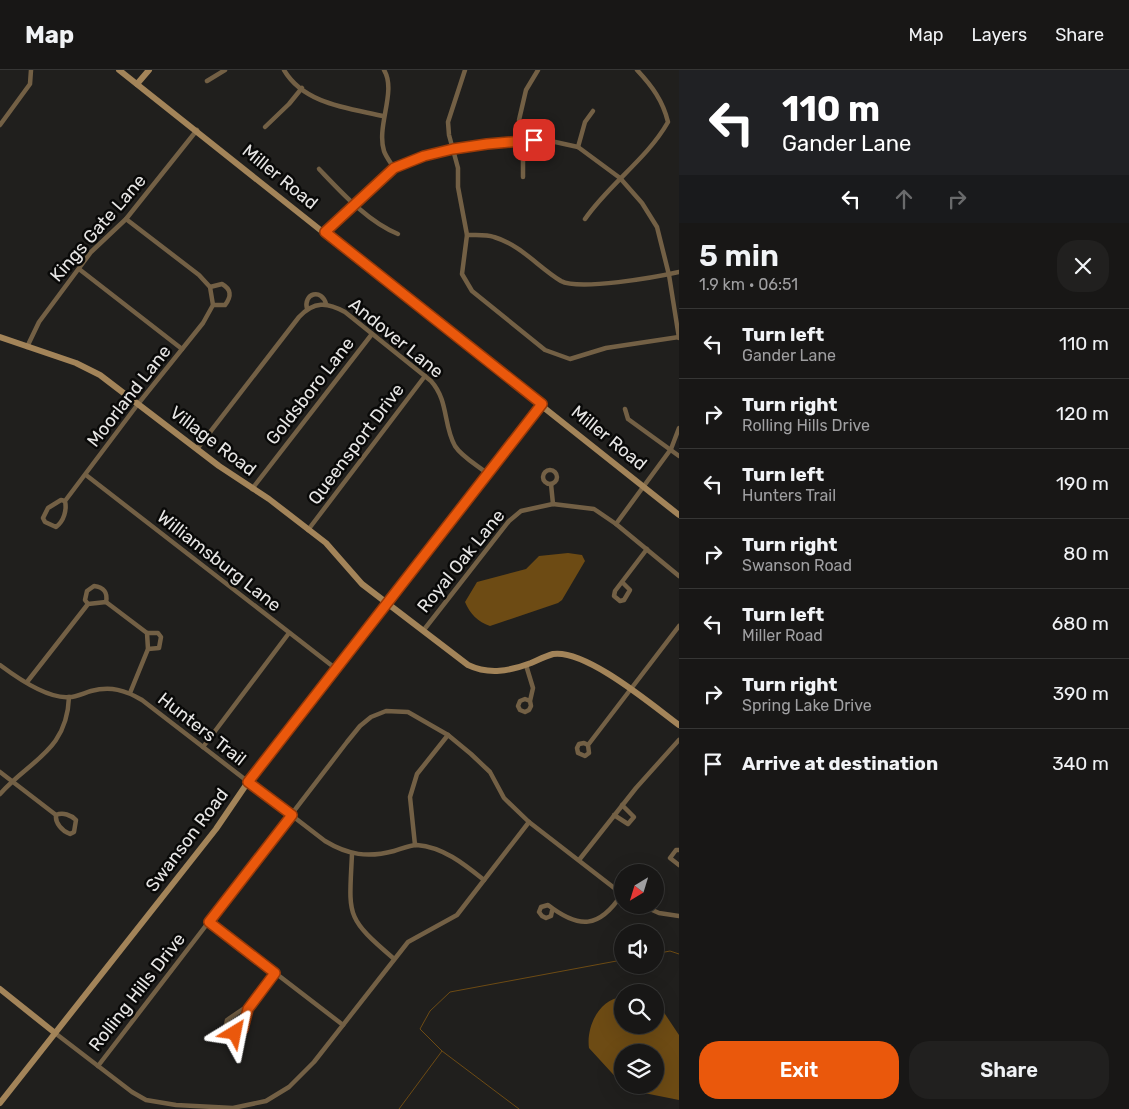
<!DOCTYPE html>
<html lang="en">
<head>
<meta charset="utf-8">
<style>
  :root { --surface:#181716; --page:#21201f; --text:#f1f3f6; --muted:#9f9fa1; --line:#363635; --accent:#ea580c }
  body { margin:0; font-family:Rubik,sans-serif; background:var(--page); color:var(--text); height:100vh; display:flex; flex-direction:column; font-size:19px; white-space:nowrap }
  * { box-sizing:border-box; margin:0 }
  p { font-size:16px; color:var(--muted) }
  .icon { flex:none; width:28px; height:28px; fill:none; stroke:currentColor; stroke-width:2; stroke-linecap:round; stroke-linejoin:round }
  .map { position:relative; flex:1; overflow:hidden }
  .details { display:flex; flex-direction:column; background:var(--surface); width:450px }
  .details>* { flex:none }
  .banner { background:#202124; color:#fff; overflow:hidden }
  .needle { width:32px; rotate:218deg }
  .controls { position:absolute; left:614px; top:794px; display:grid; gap:10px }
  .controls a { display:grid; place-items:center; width:50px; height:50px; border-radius:50%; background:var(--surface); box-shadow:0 5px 20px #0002,0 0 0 1px var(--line); font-size:25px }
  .pin { position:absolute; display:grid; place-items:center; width:42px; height:42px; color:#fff; margin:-21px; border-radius:10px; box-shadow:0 2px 8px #0006 }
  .me { position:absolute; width:55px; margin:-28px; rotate:35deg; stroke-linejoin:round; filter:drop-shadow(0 0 4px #0008) }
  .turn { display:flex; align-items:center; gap:18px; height:105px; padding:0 20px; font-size:22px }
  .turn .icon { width:65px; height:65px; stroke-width:2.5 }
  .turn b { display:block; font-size:35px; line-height:42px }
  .lanes { display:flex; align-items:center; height:48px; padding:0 20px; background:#0003; justify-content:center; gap:25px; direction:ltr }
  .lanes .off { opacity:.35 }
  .round { display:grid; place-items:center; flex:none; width:52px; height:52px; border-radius:20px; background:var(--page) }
  .headline { display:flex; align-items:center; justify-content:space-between; height:85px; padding:0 20px }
  h1 { font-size:30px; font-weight:600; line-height:38px }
  .primary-button { display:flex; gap:10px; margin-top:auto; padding:10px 20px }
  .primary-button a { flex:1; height:58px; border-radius:20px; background:var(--accent); color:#fff; font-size:20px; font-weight:600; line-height:58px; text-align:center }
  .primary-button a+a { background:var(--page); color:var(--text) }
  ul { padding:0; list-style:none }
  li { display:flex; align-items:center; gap:15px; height:70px; padding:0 20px; border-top:1px solid var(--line) }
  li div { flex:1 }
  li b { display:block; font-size:19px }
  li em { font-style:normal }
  header { display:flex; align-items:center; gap:30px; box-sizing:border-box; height:70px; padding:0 25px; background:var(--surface); border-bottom:1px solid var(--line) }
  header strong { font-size:24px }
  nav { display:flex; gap:28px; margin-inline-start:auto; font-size:18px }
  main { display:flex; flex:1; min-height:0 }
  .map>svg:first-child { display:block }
</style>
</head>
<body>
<header>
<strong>Map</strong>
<nav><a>Map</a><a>Layers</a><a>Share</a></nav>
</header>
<main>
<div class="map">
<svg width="679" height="1039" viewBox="0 0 679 1039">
  <rect width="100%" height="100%" fill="#201f1d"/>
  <g fill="#6d4b14">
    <path d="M568 483 582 485 585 491 562 530 558 533 490 556C478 552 470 544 465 532L477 512 526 499 539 486Z"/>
    <path d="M622 927V955H655V934L663 941 679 965V1030L639 1022 624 1015H655V982H622V1014L589 978C586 957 599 929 622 927Z"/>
  </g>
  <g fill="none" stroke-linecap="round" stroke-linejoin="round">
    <g stroke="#6d4b14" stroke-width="1">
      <path d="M655 884 670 881 679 884"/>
      <path d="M442 981 519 1039"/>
      <path d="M399 1039 442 981 420 959 430 941 450 922 622 890"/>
    </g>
    <g stroke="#736045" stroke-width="4.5">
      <path d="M284 0C304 34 348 38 383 46"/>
      <path d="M384 0C397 21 376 56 384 81 386 87 391 93 394 98"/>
      <path d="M465 0 448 52 449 65 458 98V117L467 165 462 204 472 221 545 280 570 289 606 278 679 267"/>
      <path d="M207 11 225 0"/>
      <path d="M0 55 30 14 31 0"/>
      <path d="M265 57 289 34 302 18"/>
      <path d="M578 77 585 52 593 41"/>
      <path d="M319 99C341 122 368 152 398 164"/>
      <path d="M523 107V71L519 50 526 20 538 0"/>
      <path d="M585 149C609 114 647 89 668 52 663 31 652 16 637 0"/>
      <path d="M325 162 394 98 424 86 487 74 546 70 578 77 620 108 642 133 657 157 669 205 679 268"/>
      <path d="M467 165C476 165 486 164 494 167 521 175 538 197 561 211 579 221 657 207 679 202"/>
      <path d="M79 199 182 279"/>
      <path d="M210 217 222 214C231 219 232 226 225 235H213"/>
      <path d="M307 239C303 223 322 218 326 234"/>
      <path d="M27 277 39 252 91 182 126 149 197 60"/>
      <path d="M625 339 628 349 679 386"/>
      <path d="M197 379 299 247C314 231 327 232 345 242L431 311C449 331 443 355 455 376 462 387 477 395 488 404"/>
      <circle cx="550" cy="407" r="7"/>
      <path d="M86 405 335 598"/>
      <path d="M551 414 553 434"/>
      <path d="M252 419 372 264"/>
      <path d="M65 431 61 430 48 438 43 448 45 452 56 457C64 451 67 440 65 431L138 334 203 253 213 235 210 217 199 205 126 149"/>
      <path d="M616 454 671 379 679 358"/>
      <path d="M308 460 425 306"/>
      <path d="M622 512 630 520 624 530 620 531 614 526 615 521 647 479"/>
      <path d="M88 534 85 530 87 521 94 516C104 517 108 523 106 532"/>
      <path d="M423 561 509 451 521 441 553 434 594 439 616 454 679 506"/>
      <path d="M147 563H158L161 567 159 578 148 579"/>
      <path d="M0 595C16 607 48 629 69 627 76 627 84 623 91 621 111 616 125 620 142 630L325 771C348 785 368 788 394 781 401 779 410 775 417 775 443 777 464 794 484 810"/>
      <path d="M526 595 533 618 530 631 531 636 529 640 525 642 520 640 518 636 520 631 525 629 530 631"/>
      <path d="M27 612 88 534 106 532 147 563 148 579 130 623"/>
      <path d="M588 675 584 673 579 674 577 678 578 683 585 686 589 683 588 675 679 556"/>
      <path d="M203 677 289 563"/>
      <path d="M0 702 56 745C55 753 62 761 70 764L74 762 76 750C71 745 63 742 56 745"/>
      <path d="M0 724C30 690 67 681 69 627"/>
      <path d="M614 745 628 754 634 747 622 735"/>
      <path d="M415 775 410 727 417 704 448 665"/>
      <path d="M679 780H676L670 788 679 795"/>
      <path d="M352 784C349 846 345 847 393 888"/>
      <path d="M579 790 636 718 679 670"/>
      <path d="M641 835 659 843 679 846"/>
      <path d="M209 852 343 955"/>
      <path d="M248 939H243L227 950 226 955 229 961 238 963 243 959 248 939 275 903"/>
      <path d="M55 963 132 1022 146 1030 176 1035 233 1038 266 1031 289 1017 314 992 408 872 457 845 529 752"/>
      <path d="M98 996 347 672 360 656 371 647 386 641 408 642 448 665 471 684 490 702 504 728 529 752 622 824C599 859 579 859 548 835L541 837 539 842 542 846 546 848 551 846 552 841"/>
    </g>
    <g stroke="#a38459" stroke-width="6">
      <path d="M119 0 679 445"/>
      <path d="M137 14 149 0"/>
      <path d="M0 267 76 293 100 305 219 396 269 429 326 473 362 514 468 595C489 605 510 601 531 593 538 590 546 586 553 584 586 579 652 635 679 655"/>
      <path d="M0 919 55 963"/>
      <path d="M0 1033 216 759 248 712 542 334"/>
    </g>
  </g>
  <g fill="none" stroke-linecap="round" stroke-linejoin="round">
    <g stroke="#983908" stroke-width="12">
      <path id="route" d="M235 963 243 959 248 939 275 903 209 852 292 745 248 712 542 334 325 162 394 98 424 86 453 79 487 74 534 70"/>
    </g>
    <use href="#route" stroke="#ea580c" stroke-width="9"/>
  </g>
  <g text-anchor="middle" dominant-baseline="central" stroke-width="5" stroke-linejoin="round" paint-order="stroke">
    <g font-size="18" fill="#e7e6e5" stroke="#090908">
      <text transform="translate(280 107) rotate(39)">Miller Road</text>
      <text transform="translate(98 158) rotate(-49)">Kings Gate Lane</text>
      <text transform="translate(396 268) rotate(39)">Andover Lane</text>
      <text transform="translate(310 321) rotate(-52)">Goldsboro Lane</text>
      <text transform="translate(129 326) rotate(-52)">Moorland Lane</text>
      <text transform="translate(609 368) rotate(39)">Miller Road</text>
      <text transform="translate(213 371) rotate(37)">Village Road</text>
      <text transform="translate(356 374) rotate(-53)">Queensport Drive</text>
      <text transform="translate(219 491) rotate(38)">Williamsburg Lane</text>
      <text transform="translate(461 491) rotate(-51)">Royal Oak Lane</text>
      <text transform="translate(202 659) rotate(38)">Hunters Trail</text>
      <text transform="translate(187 770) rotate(-53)">Swanson Road</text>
      <text transform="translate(137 922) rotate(-52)">Rolling Hills Drive</text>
    </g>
  </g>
</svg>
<div class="controls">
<a><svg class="needle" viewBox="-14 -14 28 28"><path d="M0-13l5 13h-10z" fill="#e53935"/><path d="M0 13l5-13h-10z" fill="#9f9fa1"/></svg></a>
<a><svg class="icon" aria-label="sound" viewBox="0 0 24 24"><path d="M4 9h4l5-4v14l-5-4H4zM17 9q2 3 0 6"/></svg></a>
<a><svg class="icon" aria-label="search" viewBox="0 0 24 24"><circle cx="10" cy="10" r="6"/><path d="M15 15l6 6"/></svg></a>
<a><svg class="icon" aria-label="layers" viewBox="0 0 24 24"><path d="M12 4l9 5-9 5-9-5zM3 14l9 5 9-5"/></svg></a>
</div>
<div class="pin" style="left:534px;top:70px;background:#d93025"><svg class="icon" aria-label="arrive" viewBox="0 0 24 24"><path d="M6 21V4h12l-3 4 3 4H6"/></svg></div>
<svg class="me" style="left:235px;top:963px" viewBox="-20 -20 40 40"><path d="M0-17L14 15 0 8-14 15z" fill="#ea580c" stroke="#fff" stroke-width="4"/></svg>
</div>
<section class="details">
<div class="banner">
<div class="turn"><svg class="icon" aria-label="left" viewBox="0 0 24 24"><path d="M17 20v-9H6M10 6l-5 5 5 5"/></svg><div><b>110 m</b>Gander Lane</div></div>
<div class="lanes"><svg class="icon" aria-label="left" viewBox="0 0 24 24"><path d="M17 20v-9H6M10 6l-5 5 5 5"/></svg><svg class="icon off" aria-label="ahead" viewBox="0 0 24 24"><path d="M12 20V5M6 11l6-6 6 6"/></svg><svg class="icon off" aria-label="right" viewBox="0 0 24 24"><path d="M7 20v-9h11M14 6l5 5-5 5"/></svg></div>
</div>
<div class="headline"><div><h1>5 min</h1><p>1.9 km · 06:51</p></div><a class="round"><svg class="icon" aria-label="close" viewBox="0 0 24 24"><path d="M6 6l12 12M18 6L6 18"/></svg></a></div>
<ul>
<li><svg class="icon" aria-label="left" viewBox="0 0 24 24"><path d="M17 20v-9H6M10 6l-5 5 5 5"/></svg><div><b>Turn left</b><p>Gander Lane</p></div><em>110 m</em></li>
<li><svg class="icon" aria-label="right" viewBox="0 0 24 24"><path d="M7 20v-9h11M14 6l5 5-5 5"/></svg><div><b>Turn right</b><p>Rolling Hills Drive</p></div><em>120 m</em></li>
<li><svg class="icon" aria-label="left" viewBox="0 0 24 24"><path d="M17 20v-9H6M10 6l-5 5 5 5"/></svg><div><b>Turn left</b><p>Hunters Trail</p></div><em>190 m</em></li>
<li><svg class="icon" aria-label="right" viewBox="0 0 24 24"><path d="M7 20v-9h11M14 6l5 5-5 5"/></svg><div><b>Turn right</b><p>Swanson Road</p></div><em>80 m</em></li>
<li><svg class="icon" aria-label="left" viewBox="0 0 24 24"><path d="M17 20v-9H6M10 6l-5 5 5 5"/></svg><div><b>Turn left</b><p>Miller Road</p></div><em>680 m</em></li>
<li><svg class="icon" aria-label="right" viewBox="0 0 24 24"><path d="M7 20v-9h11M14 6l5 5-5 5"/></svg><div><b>Turn right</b><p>Spring Lake Drive</p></div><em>390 m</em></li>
<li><svg class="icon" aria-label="arrive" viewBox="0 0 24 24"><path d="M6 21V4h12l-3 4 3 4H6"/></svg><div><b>Arrive at destination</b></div><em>340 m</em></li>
</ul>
<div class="primary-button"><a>Exit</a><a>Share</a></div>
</section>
</main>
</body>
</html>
